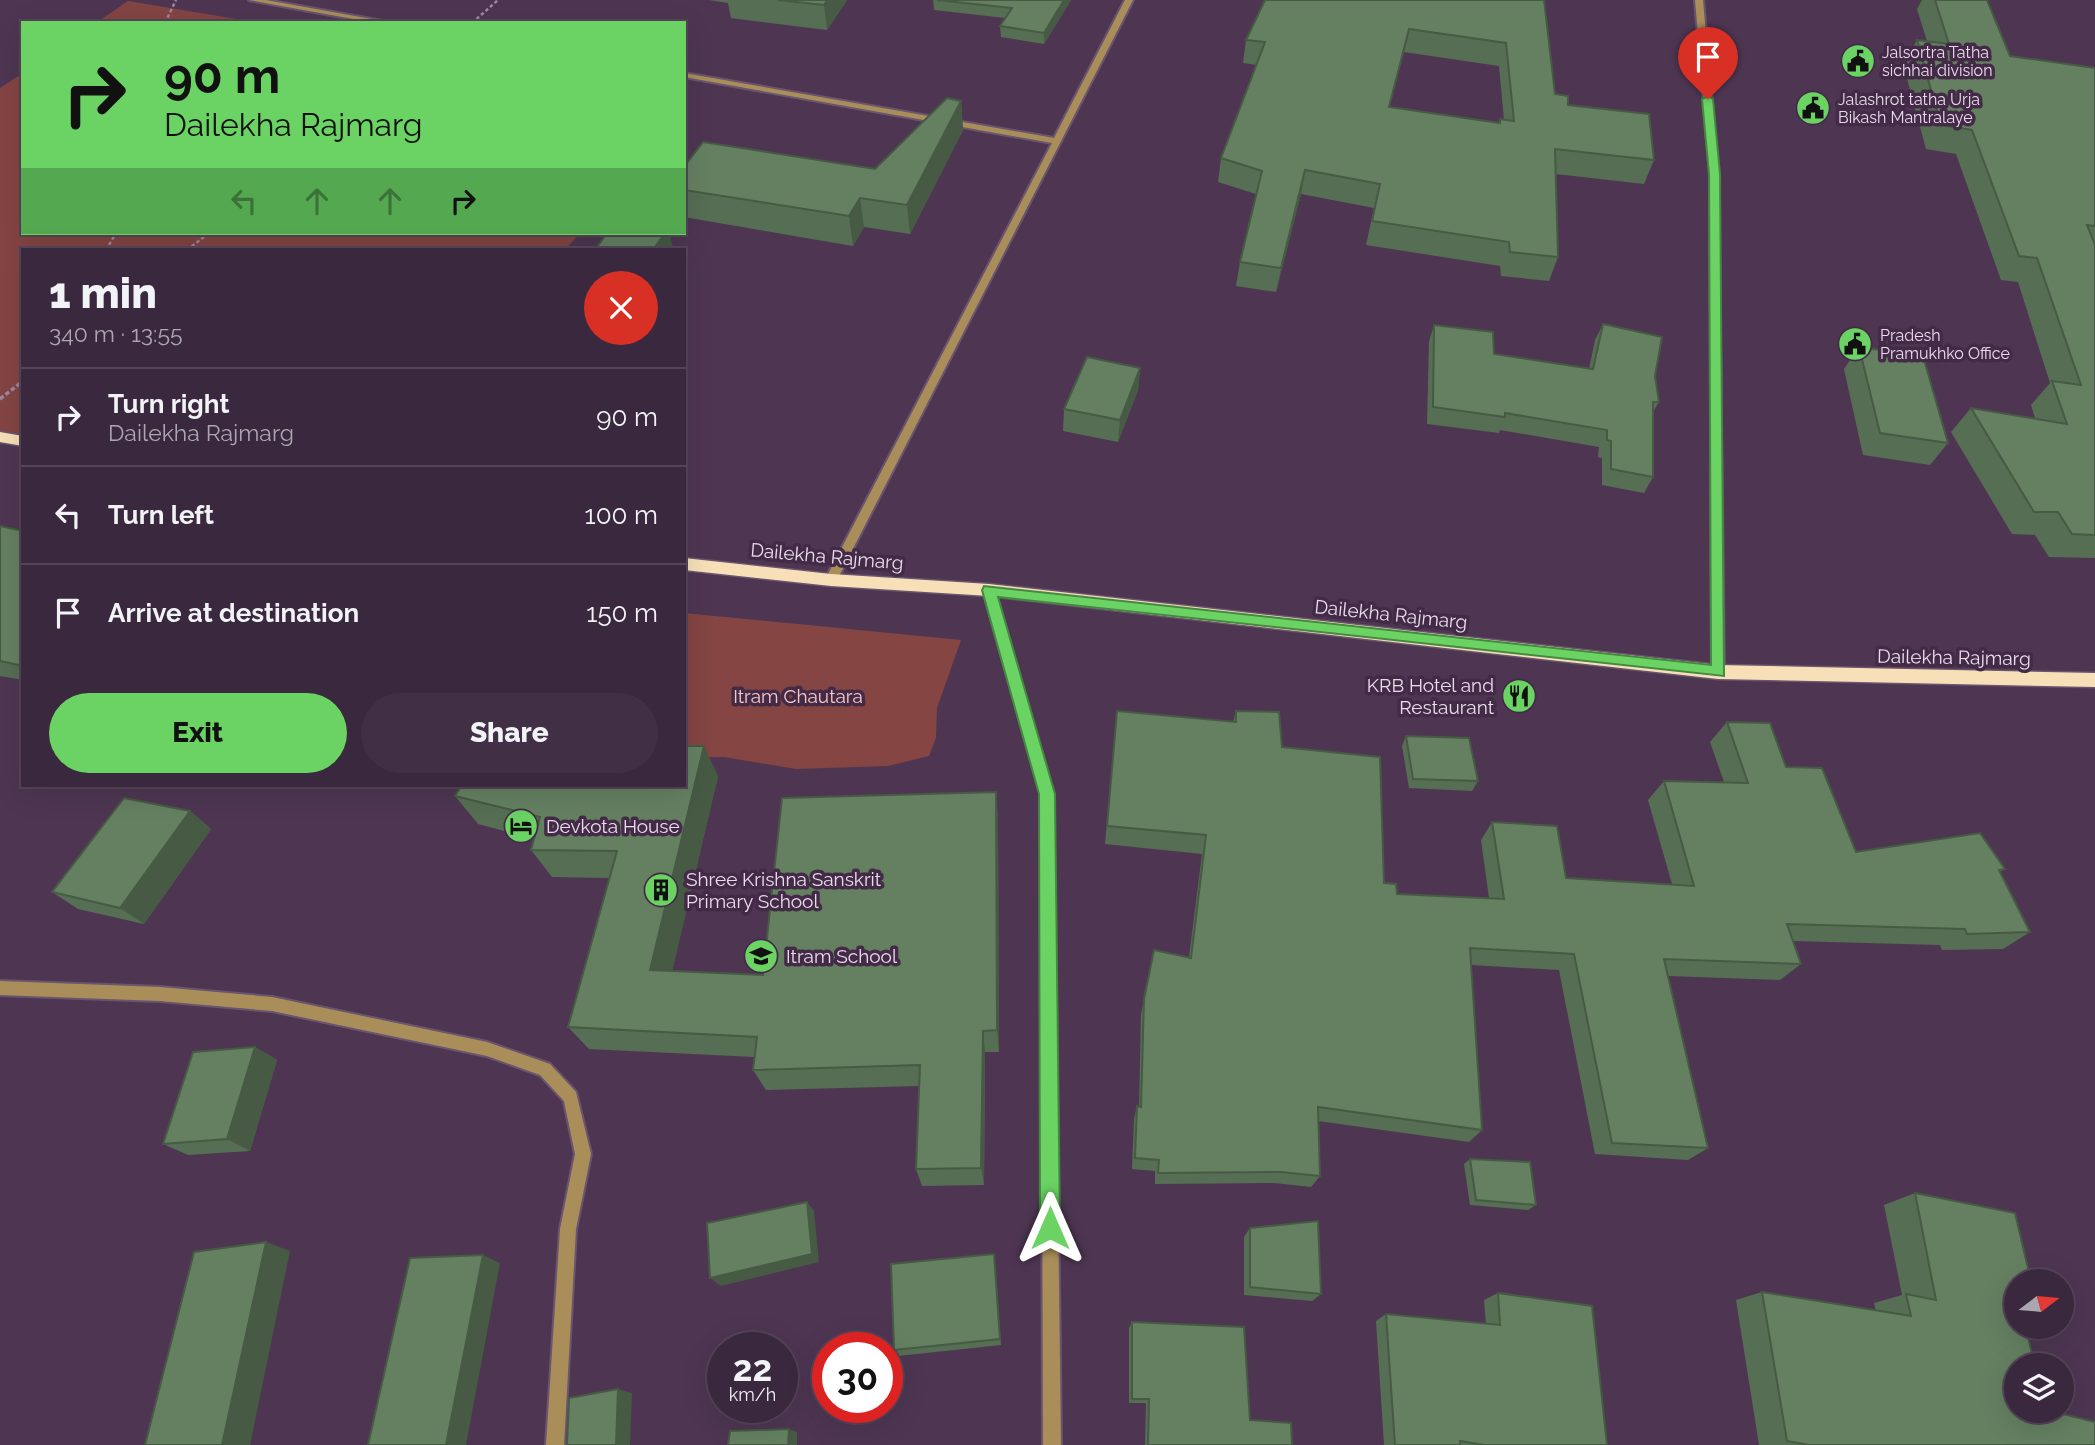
<!DOCTYPE html>
<html lang="en">
<head>
<meta charset="utf-8">
<style>
  :root { --surface:#3a283e; --page:#413045; --text:#f1f3f6; --muted:#aba6b0; --line:#544458; --accent:#6ad364 }
  body { margin:0; font-family:Raleway,sans-serif; background:var(--page); color:var(--text); height:100vh; display:flex; flex-direction:column; font-size:26px; white-space:nowrap }
  * { box-sizing:border-box; margin:0 }
  p { font-size:23px; color:var(--muted) }
  .icon { flex:none; width:38px; height:38px; fill:none; stroke:currentColor; stroke-width:2; stroke-linecap:round; stroke-linejoin:round }
  .map { position:relative; flex:1; overflow:hidden }
  .sheet { position:absolute; left:21px; top:248px; width:665px; height:539px; display:flex; flex-direction:column; background:var(--surface); border-radius:0px; box-shadow:0 7px 28px #0002,0 0 0 2px var(--line) }
  .sheet>* { flex:none }
  .hud { position:absolute; left:21px; top:21px; width:665px; height:214px; border-radius:0px; box-shadow:0 7px 28px #0002,0 0 0 2px var(--line); background:#6ad364; color:#111; overflow:hidden }
  .needle { width:46px; rotate:74deg }
  .fabs { position:absolute; left:2004px; top:1269px; display:grid; gap:14px }
  .fabs a { display:grid; place-items:center; width:70px; height:70px; border-radius:50%; background:var(--surface); box-shadow:0 7px 28px #0002,0 0 0 2px var(--line); font-size:35px }
  .speed { position:absolute; left:707px; top:1332px; display:flex; gap:14px; font-size:35px; font-weight:700; text-align:center }
  .speed>* { display:grid; place-content:center; width:91px; height:91px; border-radius:50%; background:var(--surface); box-shadow:0 7px 28px #0002,0 0 0 2px var(--line); line-height:1 }
  .speed small { font-size:18px; font-weight:400 }
  .speed .limit { border:10px solid #d22; background:#fff; color:#111 }
  .pin { position:absolute; display:grid; place-items:center; width:60px; height:60px; color:#fff; margin:-72px -30px; border-radius:50% 50% 50% 0; rotate:-45deg; box-shadow:0 0 7px #0007 }
  .pin .icon { rotate:45deg }
  .me { position:absolute; width:77px; margin:-38px; rotate:0deg; stroke-linejoin:round; filter:drop-shadow(0 0 5px #0008) }
  .turn { display:flex; align-items:center; gap:24px; height:147px; padding:0 28px; font-size:32px }
  .turn .icon { width:91px; height:91px; stroke-width:2.5 }
  .turn b { display:block; font-size:49px; line-height:60px }
  .lanes { display:flex; align-items:center; height:66px; padding:0 28px; background:#0003; justify-content:center; gap:35px; direction:ltr }
  .lanes .off { opacity:.35 }
  .round { display:grid; place-items:center; flex:none; width:74px; height:74px; border-radius:37px; background:var(--page) }
  .headline { display:flex; align-items:center; justify-content:space-between; height:119px; padding:0 28px }
  h1 { font-size:42px; font-weight:800; line-height:52px }
  .button { display:flex; gap:14px; margin-top:auto; padding:14px 28px }
  .button a { flex:1; height:80px; border-radius:42px; background:var(--accent); color:#111; font-size:28px; font-weight:800; line-height:80px; text-align:center }
  .button a+a { background:var(--page); color:var(--text) }
  ul { padding:0; list-style:none }
  li { display:flex; align-items:center; gap:21px; height:98px; padding:0 28px; border-top:2px solid var(--line) }
  li div { flex:1 }
  li b { display:block; font-size:26px }
  li em { font-style:normal }
  .map>svg:first-child { display:block }
</style>
</head>
<body>
<div class="map">
<svg width="2095" height="1445" viewBox="0 0 2095 1445">
  <rect width="100%" height="100%" fill="#4e3652"/>
  <g fill="#844543">
    <path d="M128 1 261 23H96Z"/>
    <path d="M23 73V233H580L565 250H23V442L0 436V88Z"/>
    <path d="M684 613 961 640 937 708 936 738 929 756 888 766 796 769 724 757 684 758Z"/>
  </g>
  <g fill="none" stroke-linecap="round" stroke-linejoin="round">
    <g stroke="#6a546e" stroke-width="4">
      <g id="minor">
        <path d="M249 0H266L394 23H375Z"/>
        <path d="M1125 0H1133L837 580 831 584 827 583 825 580 1052 143 684 77V73L1054 138Z"/>
        <path d="M1695 0H1703L1718 174 1724 672 1722 675H1714L1712 672 1710 174Z"/>
        <path d="M989 586 995 590 1053 795 1061 1445H1043L1041 795 983 590Z"/>
        <path d="M0 981 160 987 272 997 487 1042 550 1064 576 1092 591 1154 576 1229 564 1445H546L560 1229 575 1154 564 1101 540 1075 487 1056 272 1011 160 1001 0 995Z"/>
      </g>
    </g>
    <g stroke="#6a546e" stroke-width="3">
      <g id="major">
        <path d="M0 432 23 436V446L0 442Z"/>
        <path d="M684 558 831 574 989 584 1718 665 2095 673V687L1718 679 989 596 831 586 684 570Z"/>
      </g>
    </g>
    <g stroke="#9b879e" stroke-width="2.5" stroke-dasharray="3.5 2.5" stroke-linecap="butt">
      <path d="M165 23 176 0"/>
      <path d="M472 23 498 0"/>
      <path d="M106 250 116 233"/>
      <path d="M187 250 209 233"/>
    </g>
    <path stroke="#9b879e" stroke-width="3.5" stroke-dasharray="4.5 2.5" stroke-linecap="butt" d="M0 399 23 381"/>
    <use href="#minor" fill="#a98e5a" fill-rule="evenodd"/>
    <use href="#major" fill="#f7e0b8" fill-rule="evenodd"/>
  </g>
  <g fill="#566e53" fill-rule="evenodd">
    <path d="M709 0H847L827 30 731 18 728 3Z"/>
    <path d="M933 0H1071L1044 44 1001 37 1000 26 1005 18 934 10Z"/>
    <path d="M1544 0 1555 94 1568 105 1654 160 1644 184 1556 174 1558 257 1549 281 1501 276 1500 266 1366 245 1374 208 1301 194 1276 292 1236 286 1240 262 1256 194 1218 182 1221 158 1257 65 1243 63 1246 40ZM1404 52 1499 66 1504 120 1500 119 1499 123 1389 107Z"/>
    <path d="M1922 0H1987L2010 56 2095 68V558L2049 557 2035 535 2012 534 1951 432 1971 408 2035 418 2031 405 2050 383 2018 282 2001 280 1956 154 1926 149 1903 64 1917 40 1927 41 1917 9Z"/>
    <path d="M961 101 963 130 910 234 864 227 853 246 684 217V167L875 169Z"/>
    <path d="M1603 324 1655 376 1659 402 1653 412V477L1644 493 1602 485V458L1598 457 1599 447 1500 430 1499 433 1427 424 1429 342 1434 325 1494 354 1589 369 1595 340Z"/>
    <path d="M1859 347 1948 443 1930 465 1863 455 1844 369Z"/>
    <path d="M1140 368 1138 390 1118 442 1063 431 1064 409Z"/>
    <path d="M0 526 23 531V680L0 676Z"/>
    <path d="M1117 711 1233 722 1236 711 1282 747 1384 883 1397 894 1489 898 1481 840 1492 822 1566 878 1672 884 1648 800 1664 781 1724 782 1710 742 1727 722 1786 767 1856 852 2005 869 2000 872 2030 932 2003 949 1942 950 1940 945 1793 941 1801 964 1780 980 1668 976 1708 1148 1688 1160 1595 1154 1559 970 1471 965 1482 1130 1469 1142 1318 1121 1320 1176 1311 1187 1274 1183 1155 1184V1171L1132 1169 1134 1119 1137 1106 1139 1107 1141 1014 1154 950 1189 957 1202 854 1105 844Z"/>
    <path d="M1406 736 1478 781 1472 791 1409 788 1402 746Z"/>
    <path d="M718 776 672 971 763 975 996 792 998 821 999 1052H985L984 1185 922 1186 916 1169 919 1086 766 1090 753 1070 754 1057 589 1049 568 1027 610 878 552 877 531 850 534 839 478 824 455 796Z"/>
    <path d="M190 811 211 829 144 924 78 909 52 892Z"/>
    <path d="M255 1047 277 1060 250 1151 188 1155 163 1144Z"/>
    <path d="M1470 1159 1536 1205 1528 1210 1470 1205 1464 1164Z"/>
    <path d="M1915 1193 2016 1281V1410L2095 1445H1759L1736 1300 1762 1292 1876 1311 1874 1303 1902 1295 1884 1205Z"/>
    <path d="M1250 1228 1321 1294 1312 1301 1244 1295V1237Z"/>
    <path d="M994 1254 995 1262 1001 1345 898 1356 894 1350Z"/>
    <path d="M1498 1293 1607 1445H1384L1376 1321 1386 1314 1486 1324 1484 1300Z"/>
    <path d="M1132 1322 1250 1420 1292 1445H1145L1146 1403H1129V1328Z"/>
  </g>
  <g fill="#465a44">
    <path d="M827 0H847L827 30 824 5Z"/>
    <path d="M1064 0H1071L1044 44V33Z"/>
    <path d="M961 101 963 130 910 234 907 205Z"/>
    <path d="M1305 170 1301 194 1276 292 1281 268Z"/>
    <path d="M860 198 864 227 853 246 849 216Z"/>
    <path d="M665 233H669L674 250H653Z"/>
    <path d="M1140 368 1138 390 1118 442 1120 420Z"/>
    <path d="M704 746 718 776 667 993 650 970Z"/>
    <path d="M996 792 998 821 999 1052 997 1030Z"/>
    <path d="M190 811 211 829 144 924 120 908Z"/>
    <path d="M983 1031 985 1052 984 1185 981 1168Z"/>
    <path d="M255 1047 277 1060 250 1151 227 1139Z"/>
    <path d="M807 1202 814 1211 819 1262 721 1286 710 1278Z"/>
    <path d="M266 1242 290 1251 250 1445H222Z"/>
    <path d="M994 1254 995 1262 1001 1345 1000 1339Z"/>
    <path d="M483 1255 500 1263 466 1445H446Z"/>
    <path d="M618 1389 632 1393 630 1445H616Z"/>
    <path d="M789 1429 797 1432V1445H788Z"/>
  </g>
  <g fill="#648061" stroke="#465a44" stroke-width="2" fill-rule="evenodd">
    <path d="M778 0H827L824 5Z"/>
    <path d="M937 0H1064L1044 33 1000 26 1012 8Z"/>
    <path d="M1265 0H1544L1555 94 1568 96V105L1649 114 1654 160 1555 149 1558 257 1510 252 1509 242 1372 221 1380 184 1305 170 1281 268 1240 262 1262 171 1221 158 1265 42 1246 40ZM1409 29 1506 43 1514 121 1500 119V123L1389 107Z"/>
    <path d="M1935 0H1987L2010 56 2095 68V226L2087 225 2095 245V535L2072 534 2058 512H2034L1971 408 2067 424 2052 381 2081 385 2037 258 2019 256 1972 130 1941 125 1917 40 1949 44Z"/>
    <path d="M947 98 961 101 907 205 860 198 849 216 684 190V167L703 142 875 169Z"/>
    <path d="M607 233H665L653 250H595Z"/>
    <path d="M1603 324 1662 337 1655 376 1659 402H1653V477L1611 469V441L1607 440V430L1505 413V417L1433 407 1434 325 1493 332 1494 354 1593 369Z"/>
    <path d="M1859 347 1923 356 1948 443 1880 433Z"/>
    <path d="M1087 357 1140 368 1120 420 1064 409Z"/>
    <path d="M0 526 23 531V666L0 661Z"/>
    <path d="M1117 711 1236 722V711L1279 712 1282 747 1380 757 1384 883 1396 884 1397 894 1504 899 1492 822 1557 826 1566 878 1694 886 1664 781 1748 783 1727 722 1770 723 1786 767 1822 768 1856 852 1980 833 2005 869 1999 870 2030 932 1967 934 1965 929 1787 924 1801 964 1664 959 1708 1148 1612 1143 1574 954 1470 948 1482 1130 1318 1107 1320 1176 1281 1172 1158 1173 1159 1160 1135 1158 1137 1106 1141 1107 1144 999 1154 950 1191 958 1206 835 1107 826Z"/>
    <path d="M1406 736 1469 738 1478 781 1413 779Z"/>
    <path d="M684 746H704L650 970 763 975 782 798 996 792 997 1030 983 1031 981 1168 916 1169 920 1065 753 1070 757 1037 568 1027 617 851 531 850 540 817 455 796 461 786H684Z"/>
    <path d="M124 798 190 811 120 908 52 892Z"/>
    <path d="M255 1047 227 1139 163 1144 193 1052Z"/>
    <path d="M1470 1159 1530 1162 1536 1205 1476 1200Z"/>
    <path d="M1915 1193 2015 1213 2031 1281H2016V1326H2025L2035 1365H2016V1410H2047L2095 1422V1445H1809L1787 1441 1762 1292 1911 1316 1906 1294 1936 1300Z"/>
    <path d="M807 1202 812 1254 710 1278 707 1223Z"/>
    <path d="M1318 1221 1321 1294 1250 1287V1228Z"/>
    <path d="M266 1242 222 1445H145L194 1252Z"/>
    <path d="M994 1254 1000 1339 894 1350 891 1264Z"/>
    <path d="M483 1255 446 1445H368L410 1258Z"/>
    <path d="M1498 1293 1592 1306 1607 1445H1484L1460 1441V1445H1395L1386 1314 1500 1325Z"/>
    <path d="M1132 1322 1244 1327 1250 1420 1291 1423 1292 1445H1148L1149 1399H1132Z"/>
    <path d="M618 1389 616 1445H567L569 1398Z"/>
    <path d="M789 1429 788 1445H728L730 1431Z"/>
  </g>
  <path fill="#6ad364" stroke="#458941" stroke-width="2" d="M1708 96 1713 99 1720 174 1724 676 998 597 1055 794 1060 1228 1057 1235 1050 1238 1043 1235 1040 1228 1039 794 982 590 984 586 1711 665 1709 174 1702 99Z"/>
  <defs>
    <g id="civic-disc" transform="scale(1.75)"><circle r="9.5" fill="#6ad364" stroke="#432b47"/><path d="M-.6-6.5H3V-4.5H.6V-3L4-1V1h2V6H-6V1h2V-1L-.6-3ZM-1.2 2.5V6h2.4V2.5Z" fill="#111"/></g>
    <g id="restaurant-disc" transform="scale(1.75)"><circle r="9.5" fill="#6ad364" stroke="#432b47"/><path d="M-5-6h1v4h1v-4h1v4h1v-4h1v5L-1.5 .5V6h-2V.5L-5-1ZM5-6V6H3V1.5H1.5Q1.5-4 5-6Z" fill="#111"/></g>
    <g id="hotel-disc" transform="scale(1.75)"><circle r="9.5" fill="#6ad364" stroke="#432b47"/><path d="M-6-4.5h1.5V1H6V5H4.5V3h-9V5H-6ZM-4 0a1.8 1.8 0 1 1 3.6 0ZM.5 0V-2.5h3Q6-2.5 6 0Z" fill="#111"/></g>
    <g id="building-disc" transform="scale(1.75)"><circle r="9.5" fill="#6ad364" stroke="#432b47"/><path d="M-4-6H4V6H1V3H-1V6H-4ZM-2.5-4.3h1.7v1.8h-1.7ZM.8-4.3h1.7v1.8H.8ZM-2.5-1h1.7V.8h-1.7ZM.8-1h1.7V.8H.8Z" fill="#111"/></g>
    <g id="school-disc" transform="scale(1.75)"><circle r="9.5" fill="#6ad364" stroke="#432b47"/><path d="M0-5L7-2L0 1L-7-2ZM-4 1L0 2.5L4 1V4Q0 6-4 4Z" fill="#111"/></g>
  </defs>
  <g fill-rule="evenodd">
    <use href="#civic-disc" x="1858" y="61"/>
    <use href="#civic-disc" x="1813" y="108"/>
    <use href="#civic-disc" x="1855" y="344"/>
    <use href="#restaurant-disc" x="1519" y="696"/>
    <use href="#hotel-disc" x="521" y="826"/>
    <use href="#building-disc" x="661" y="890"/>
    <use href="#school-disc" x="761" y="956"/>
  </g>
  <g text-anchor="middle" dominant-baseline="central" stroke-width="7" stroke-linejoin="round" paint-order="stroke">
    <g font-size="16" fill="#eadbec" stroke="#432b47" text-anchor="start">
      <text x="1882" y="52">Jalsortra Tatha<tspan x="1882" dy="18">sichhai division</tspan></text>
      <text x="1838" y="99">Jalashrot tatha Urja<tspan x="1838" dy="18">Bikash Mantralaye</tspan></text>
      <text x="1880" y="335">Pradesh<tspan x="1880" dy="18">Pramukhko Office</tspan></text>
    </g>
    <g font-size="19" fill="#eadbec" stroke="#432b47">
      <text transform="translate(827 556) rotate(5)">Dailekha Rajmarg</text>
      <text transform="translate(1391 614) rotate(6)">Dailekha Rajmarg</text>
      <text transform="translate(1954 657) rotate(1)">Dailekha Rajmarg</text>
    </g>
    <g font-size="19" fill="#eadbec" stroke="#432b47" text-anchor="start">
      <text x="1494" y="685" text-anchor="end">KRB Hotel and<tspan x="1494" dy="22">Restaurant</tspan></text>
      <text x="546" y="826">Devkota House</text>
      <text x="686" y="879">Shree Krishna Sanskrit<tspan x="686" dy="22">Primary School</tspan></text>
      <text x="786" y="956">Itram School</text>
    </g>
    <g font-size="19" fill="#f8c7c4" stroke="#432b47">
      <text x="798" y="696">Itram Chautara</text>
    </g>
  </g>
</svg>
<div class="fabs">
<a><svg class="needle" viewBox="-14 -14 28 28"><path d="M0-13l5 13h-10z" fill="#e53935"/><path d="M0 13l5-13h-10z" fill="#aba6b0"/></svg></a>
<a><svg class="icon" aria-label="layers" viewBox="0 0 24 24"><path d="M12 4l9 5-9 5-9-5zM3 14l9 5 9-5"/></svg></a>
</div>
<div class="speed"><div>22<small>km/h</small></div><div class="limit">30</div></div>
<div class="pin" style="left:1708px;top:99px;background:#d93025"><svg class="icon" aria-label="arrive" viewBox="0 0 24 24"><path d="M6 21V4h12l-3 4 3 4H6"/></svg></div>
<svg class="me" style="left:1050px;top:1228px" viewBox="-20 -20 40 40"><path d="M0-17L14 15 0 8-14 15z" fill="#6ad364" stroke="#fff" stroke-width="4"/></svg>
<div class="hud">
<div class="turn"><svg class="icon" aria-label="right" viewBox="0 0 24 24"><path d="M7 20v-9h11M14 6l5 5-5 5"/></svg><div><b>90 m</b>Dailekha Rajmarg</div></div>
<div class="lanes"><svg class="icon off" aria-label="left" viewBox="0 0 24 24"><path d="M17 20v-9H6M10 6l-5 5 5 5"/></svg><svg class="icon off" aria-label="ahead" viewBox="0 0 24 24"><path d="M12 20V5M6 11l6-6 6 6"/></svg><svg class="icon off" aria-label="ahead" viewBox="0 0 24 24"><path d="M12 20V5M6 11l6-6 6 6"/></svg><svg class="icon" aria-label="right" viewBox="0 0 24 24"><path d="M7 20v-9h11M14 6l5 5-5 5"/></svg></div>
</div>
<section class="sheet">
<div class="headline"><div><h1>1 min</h1><p>340 m · 13:55</p></div><a class="round" style="background:#d93025;color:#fff"><svg class="icon" aria-label="close" viewBox="0 0 24 24"><path d="M6 6l12 12M18 6L6 18"/></svg></a></div>
<ul>
<li><svg class="icon" aria-label="right" viewBox="0 0 24 24"><path d="M7 20v-9h11M14 6l5 5-5 5"/></svg><div><b>Turn right</b><p>Dailekha Rajmarg</p></div><em>90 m</em></li>
<li><svg class="icon" aria-label="left" viewBox="0 0 24 24"><path d="M17 20v-9H6M10 6l-5 5 5 5"/></svg><div><b>Turn left</b></div><em>100 m</em></li>
<li><svg class="icon" aria-label="arrive" viewBox="0 0 24 24"><path d="M6 21V4h12l-3 4 3 4H6"/></svg><div><b>Arrive at destination</b></div><em>150 m</em></li>
</ul>
<div class="button"><a>Exit</a><a>Share</a></div>
</section>
</div>
</body>
</html>
